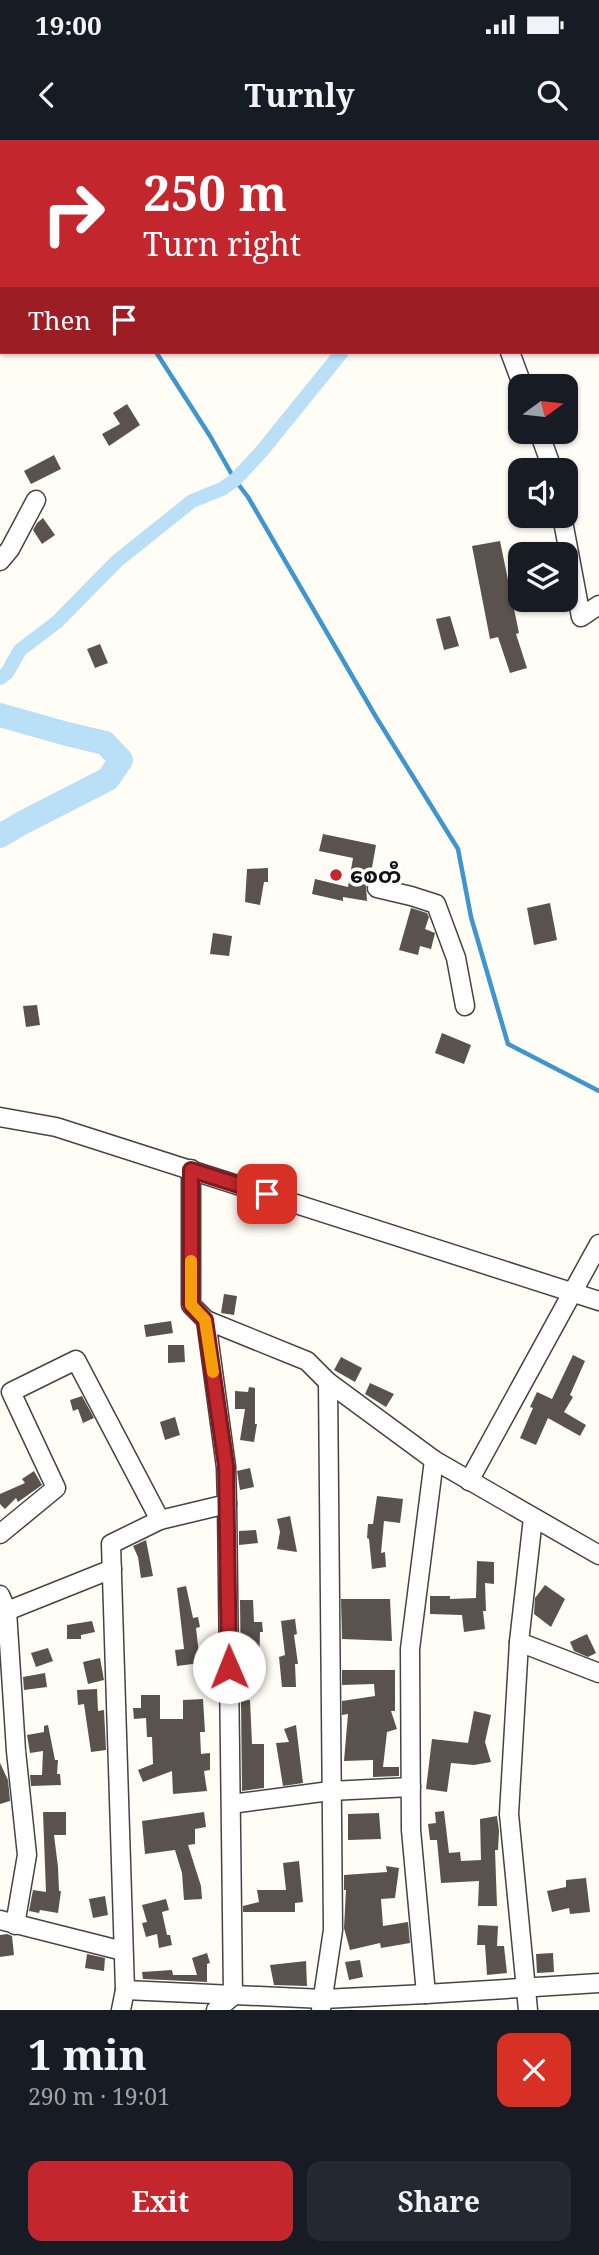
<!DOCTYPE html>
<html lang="en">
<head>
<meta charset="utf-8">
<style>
  :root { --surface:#171b24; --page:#242831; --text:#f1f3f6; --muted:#9ea1a6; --accent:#c4262e }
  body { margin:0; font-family:"Noto Serif","Noto Sans Myanmar",serif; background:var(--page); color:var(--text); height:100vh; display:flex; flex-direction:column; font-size:26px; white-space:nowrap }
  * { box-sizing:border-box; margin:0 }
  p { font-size:23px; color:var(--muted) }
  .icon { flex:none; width:38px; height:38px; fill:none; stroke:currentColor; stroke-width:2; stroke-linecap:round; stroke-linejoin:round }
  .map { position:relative; height:1870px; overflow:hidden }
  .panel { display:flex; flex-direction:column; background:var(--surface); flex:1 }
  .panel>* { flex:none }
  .guide { position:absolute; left:0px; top:0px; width:600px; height:214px; box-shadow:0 2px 5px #0004; background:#c4262e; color:#fff; overflow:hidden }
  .needle { width:46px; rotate:75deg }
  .fabs { position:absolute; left:508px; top:234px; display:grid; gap:14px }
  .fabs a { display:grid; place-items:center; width:70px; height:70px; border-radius:14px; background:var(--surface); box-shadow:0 2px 5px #0004; font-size:35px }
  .pin { position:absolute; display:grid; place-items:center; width:60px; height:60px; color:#fff; margin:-30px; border-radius:14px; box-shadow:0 4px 10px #0006 }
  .me { position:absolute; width:77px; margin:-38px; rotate:359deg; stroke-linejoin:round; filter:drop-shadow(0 0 5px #0008) }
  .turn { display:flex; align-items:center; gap:24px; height:147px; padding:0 28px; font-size:32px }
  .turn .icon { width:91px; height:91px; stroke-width:2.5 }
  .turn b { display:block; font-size:49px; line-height:60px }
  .then { display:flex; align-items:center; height:66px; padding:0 28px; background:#0003; gap:14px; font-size:26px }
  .round { display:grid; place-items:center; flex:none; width:74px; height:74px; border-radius:14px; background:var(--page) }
  .head { display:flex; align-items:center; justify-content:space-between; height:119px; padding:0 28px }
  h1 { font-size:42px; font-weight:700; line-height:52px }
  .cta { display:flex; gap:14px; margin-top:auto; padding:14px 28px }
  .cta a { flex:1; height:80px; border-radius:14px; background:var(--accent); color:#fff; font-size:28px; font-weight:700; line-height:80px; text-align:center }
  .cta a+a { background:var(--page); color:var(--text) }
  .status { display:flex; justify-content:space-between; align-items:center; height:49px; padding:0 35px; background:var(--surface); direction:ltr }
  .status svg { height:19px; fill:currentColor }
  header { display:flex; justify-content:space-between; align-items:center; height:91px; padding:0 28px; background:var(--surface); font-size:32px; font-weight:700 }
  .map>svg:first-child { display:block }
</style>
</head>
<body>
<div class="status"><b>19:00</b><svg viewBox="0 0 49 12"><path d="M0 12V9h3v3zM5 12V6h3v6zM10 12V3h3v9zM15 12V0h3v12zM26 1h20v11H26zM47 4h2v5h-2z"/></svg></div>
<header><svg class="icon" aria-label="back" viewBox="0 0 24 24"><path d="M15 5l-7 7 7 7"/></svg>Turnly<svg class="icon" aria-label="search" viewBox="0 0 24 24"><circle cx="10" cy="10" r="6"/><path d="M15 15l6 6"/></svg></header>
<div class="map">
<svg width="599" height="1870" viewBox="0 0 599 1870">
  <rect width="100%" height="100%" fill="#fffdf5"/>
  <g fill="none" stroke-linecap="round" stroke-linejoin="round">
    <g stroke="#3f96cf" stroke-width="4.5">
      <path d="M83 0V2"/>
      <path d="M156 212 210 296 235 340 248 357 376 577 458 709 471 777 508 904 599 951"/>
    </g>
    <g stroke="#b9e0f7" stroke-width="14">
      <path d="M513 2 514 0"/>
      <path d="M0 538 7 533 20 510 57 482 117 421 192 361 222 349 235 340 261 312 342 212"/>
    </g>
    <g stroke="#b9e0f7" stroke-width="24">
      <path d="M0 63H2"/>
      <path d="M0 575 67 594 105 603 121 620 108 639 22 683 0 696"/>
    </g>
  </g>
  <g fill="#5a524d">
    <path d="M127 264 140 285 109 306 102 294 120 284 113 273Z"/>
    <path d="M54 315 61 329 31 344 24 331Z"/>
    <path d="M43 378 55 395 42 404 33 390 37 383Z"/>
    <path d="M500 401 519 493 516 494 527 528 510 533 498 497 490 499 472 406Z"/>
    <path d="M450 476 459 506 444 510 436 479Z"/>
    <path d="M100 504 108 523 95 528 87 509Z"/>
    <path d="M323 694 376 705 370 739 366 746 367 761 343 757V761L312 754 315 739 348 747 353 718 319 711Z"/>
    <path d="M268 728V742H264L260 765 245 762 247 729Z"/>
    <path d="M550 763 557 800 534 805 527 768Z"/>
    <path d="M411 768 427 773 429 777 425 789 435 793 431 809 420 806 418 815 399 810Z"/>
    <path d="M213 793 232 796 229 816 210 814Z"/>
    <path d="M37 865 40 885 26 887 23 866Z"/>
    <path d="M442 893 471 905 464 924 435 913Z"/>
    <path d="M224 1154 237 1156 234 1175 221 1173Z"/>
    <path d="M171 1181 173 1193 146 1197 144 1185Z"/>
    <path d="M168 1205H184L185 1222 168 1223Z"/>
    <path d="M573 1215 585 1221 570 1255 573 1257 564 1272 586 1285 580 1296 548 1278 536 1305 520 1298 533 1268 530 1267 537 1252 552 1259Z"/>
    <path d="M341 1217 362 1228 355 1242 334 1230Z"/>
    <path d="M370 1243 394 1254 386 1267 365 1254Z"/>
    <path d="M249 1247 255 1248V1284H257L254 1302 240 1300 245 1269H235V1251L248 1252Z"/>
    <path d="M82 1256 94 1278 83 1283 78 1269 73 1271 70 1260Z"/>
    <path d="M175 1277 180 1295 165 1300 160 1282Z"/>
    <path d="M250 1328 254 1347 240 1350 237 1331Z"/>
    <path d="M34 1331 42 1345 18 1362 16 1358 5 1369 0 1364V1354L25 1343 22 1339Z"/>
    <path d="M377 1356 403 1359 400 1383 384 1381 381 1413 385 1412 386 1427 372 1429 369 1399 367 1398 368 1384H373Z"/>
    <path d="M290 1376 297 1412 277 1409 280 1392 277 1379Z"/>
    <path d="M256 1390 258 1403 239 1405V1391Z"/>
    <path d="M146 1400 153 1436 141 1438 138 1417 133 1406Z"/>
    <path d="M477 1421 494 1422V1444L485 1443 486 1471H483L485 1489 464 1492 462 1475 430 1474V1456H450V1459L476 1458Z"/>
    <path d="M545 1445 565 1459 551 1487 534 1474 535 1458Z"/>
    <path d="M186 1446 193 1478 198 1477 200 1487 196 1488 200 1523 177 1526 175 1510 184 1509 177 1448Z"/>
    <path d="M341 1459H390L392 1501 342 1499Z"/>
    <path d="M240 1460H253L254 1482H262L263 1492H260L259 1530H252L256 1546 241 1550Z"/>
    <path d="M295 1479 297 1494 294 1495 298 1524H295L296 1547H282L279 1517 285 1515 281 1481Z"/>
    <path d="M92 1481 95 1492 81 1495V1499H67V1485Z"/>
    <path d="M587 1494 596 1513 588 1517 574 1511 570 1502Z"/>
    <path d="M48 1508 53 1521 36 1527 31 1513Z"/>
    <path d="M100 1518 104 1540 88 1544 83 1522Z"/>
    <path d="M342 1530H395V1571H391L397 1589 387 1592 383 1627H399V1636L373 1637V1620L344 1621 348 1574 342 1575V1561L375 1556 374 1544 342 1545Z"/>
    <path d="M45 1533 47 1547 24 1550 23 1537Z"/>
    <path d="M97 1549 98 1571 104 1570 106 1610 91 1612 84 1564 78 1565 77 1550Z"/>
    <path d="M141 1555H160V1579H183V1560L203 1559 205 1592H200L201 1614 210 1613V1630L204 1631 207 1651 173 1654 172 1631 143 1642 138 1630 153 1624 152 1597H147L146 1578 134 1579 133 1568H141Z"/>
    <path d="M250 1560 252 1604H264V1648L242 1651 241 1561Z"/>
    <path d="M474 1571 491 1575 485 1602 491 1622 474 1625 451 1623 447 1652 426 1649 432 1599 468 1603Z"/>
    <path d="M48 1585 55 1620H58L57 1634H60L61 1645 31 1646 30 1635H42L43 1611 30 1613 27 1595 44 1592V1586Z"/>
    <path d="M296 1585 303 1643 283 1646 276 1603 289 1602 284 1589Z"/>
    <path d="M0 1623 8 1640 10 1661 0 1664Z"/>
    <path d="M444 1671 449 1713 460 1712 461 1721 481 1720 480 1679 497 1676 499 1691 498 1710H495L497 1766H478L479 1741 441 1743 437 1700H430L428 1684 436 1683 435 1672Z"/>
    <path d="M43 1672H66V1695H54L58 1727 59 1751H61L58 1773 40 1770 39 1773 29 1771 33 1750 46 1752Z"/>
    <path d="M204 1672 206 1687 195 1689V1704L188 1705 201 1746 202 1759 184 1760 182 1733 175 1710 145 1714 142 1681Z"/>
    <path d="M379 1673 381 1699 348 1700V1674Z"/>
    <path d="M299 1721 303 1762 295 1763V1772H243V1766L259 1762 257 1750H286L283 1723Z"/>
    <path d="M386 1726 399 1728 395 1758 381 1759 383 1786 408 1782 410 1803 381 1808 380 1803 350 1810 344 1788 346 1750H344V1735L387 1732Z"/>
    <path d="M586 1738 590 1772 570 1774 569 1768 552 1772 547 1751 566 1747V1740Z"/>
    <path d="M105 1756 108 1775 93 1778 89 1759Z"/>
    <path d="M166 1759 169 1770 162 1772 167 1795H170L172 1805 159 1808 157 1794 146 1797 142 1783 147 1782 142 1765Z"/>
    <path d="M478 1785 498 1786 497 1806H504L507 1833 487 1835 485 1805H477Z"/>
    <path d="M7 1794 12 1796 14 1815 0 1817V1795Z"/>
    <path d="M207 1813 210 1823 207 1824V1842L143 1839 142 1832 172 1830 173 1835H197L192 1818Z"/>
    <path d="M553 1813 554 1832 537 1833 536 1814Z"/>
    <path d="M87 1814 105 1818 104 1831 85 1828Z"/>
    <path d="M360 1820 363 1837 349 1840 345 1822Z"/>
    <path d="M306 1821 307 1846 274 1845 270 1825Z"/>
  </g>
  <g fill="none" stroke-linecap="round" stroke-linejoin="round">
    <g stroke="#444" stroke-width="21">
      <g id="minor">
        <path d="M334 0 339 2"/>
        <path d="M510 212 523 247"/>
        <path d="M539 292 553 331"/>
        <path d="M562 376 581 477 599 465"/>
        <path d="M0 421 10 409 36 360"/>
        <path d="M377 748 411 756 436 764 456 818 465 866"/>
        <path d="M0 977 56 987 599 1161"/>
        <path d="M191 1029V1165L206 1180"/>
        <path d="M434 1320 410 1509 411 1690 426 1854 599 1843"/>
        <path d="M469 1341 599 1104"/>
        <path d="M0 1394 56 1348 11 1252 76 1220 160 1380"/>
        <path d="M0 1455 7 1471 16 1611 27 1715 15 1785"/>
        <path d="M7 1471 112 1429"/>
        <path d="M519 1502 599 1533"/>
        <path d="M231 1664 330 1651 411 1647"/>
        <path d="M0 1780 123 1811"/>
        <path d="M125 1850 323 1859 426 1854"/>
        <path d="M121 1870 125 1850 111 1404 160 1380 227 1364"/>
        <path d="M216 1870 233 1856 227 1364 226 1327 206 1180 307 1221 328 1242 434 1320 599 1415"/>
        <path d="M321 1870 333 1790 328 1242"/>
        <path d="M528 1870 509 1674 519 1502 533 1378"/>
      </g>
    </g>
    <use href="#minor" stroke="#fff" stroke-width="18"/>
  </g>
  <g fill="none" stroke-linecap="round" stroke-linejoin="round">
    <g stroke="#7f191e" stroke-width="18">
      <path id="route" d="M229 1527 226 1326 205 1180 191 1165V1030L267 1054"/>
    </g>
    <use href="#route" stroke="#c4262e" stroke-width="12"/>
    <path stroke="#f59e0b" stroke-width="12" d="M191 1121V1165L205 1180 213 1232"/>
  </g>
  <circle fill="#c4262e" stroke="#fff" stroke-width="2.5" cx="336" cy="735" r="7"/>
  <g text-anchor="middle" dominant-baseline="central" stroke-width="7" stroke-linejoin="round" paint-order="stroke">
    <g font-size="21" font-weight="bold" fill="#111" stroke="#fff" text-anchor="start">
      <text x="350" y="735">စေတီ</text>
    </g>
  </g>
</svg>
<div class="fabs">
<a><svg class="needle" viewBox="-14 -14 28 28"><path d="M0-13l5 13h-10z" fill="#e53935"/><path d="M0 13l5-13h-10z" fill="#9ea1a6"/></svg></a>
<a><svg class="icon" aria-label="sound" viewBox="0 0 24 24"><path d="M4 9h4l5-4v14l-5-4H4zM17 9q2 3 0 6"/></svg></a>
<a><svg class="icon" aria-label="layers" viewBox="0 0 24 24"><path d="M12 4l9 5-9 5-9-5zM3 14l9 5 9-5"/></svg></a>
</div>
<div class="pin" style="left:267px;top:1054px;background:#d93025"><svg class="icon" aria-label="arrive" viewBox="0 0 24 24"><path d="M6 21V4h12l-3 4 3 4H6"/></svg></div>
<svg class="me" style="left:229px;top:1527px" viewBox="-20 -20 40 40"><circle r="19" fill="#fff"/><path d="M0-13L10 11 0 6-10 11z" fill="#c4262e"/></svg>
<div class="guide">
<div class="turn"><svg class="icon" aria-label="right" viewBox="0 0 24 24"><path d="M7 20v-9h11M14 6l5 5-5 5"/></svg><div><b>250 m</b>Turn right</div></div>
<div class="then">Then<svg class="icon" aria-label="arrive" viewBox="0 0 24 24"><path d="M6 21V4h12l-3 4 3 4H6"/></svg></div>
</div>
</div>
<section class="panel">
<div class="head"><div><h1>1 min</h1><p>290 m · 19:01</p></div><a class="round" style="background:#d93025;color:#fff"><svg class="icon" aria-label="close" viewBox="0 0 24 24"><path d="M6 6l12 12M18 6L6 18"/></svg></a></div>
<div class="cta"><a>Exit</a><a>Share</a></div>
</section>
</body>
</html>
